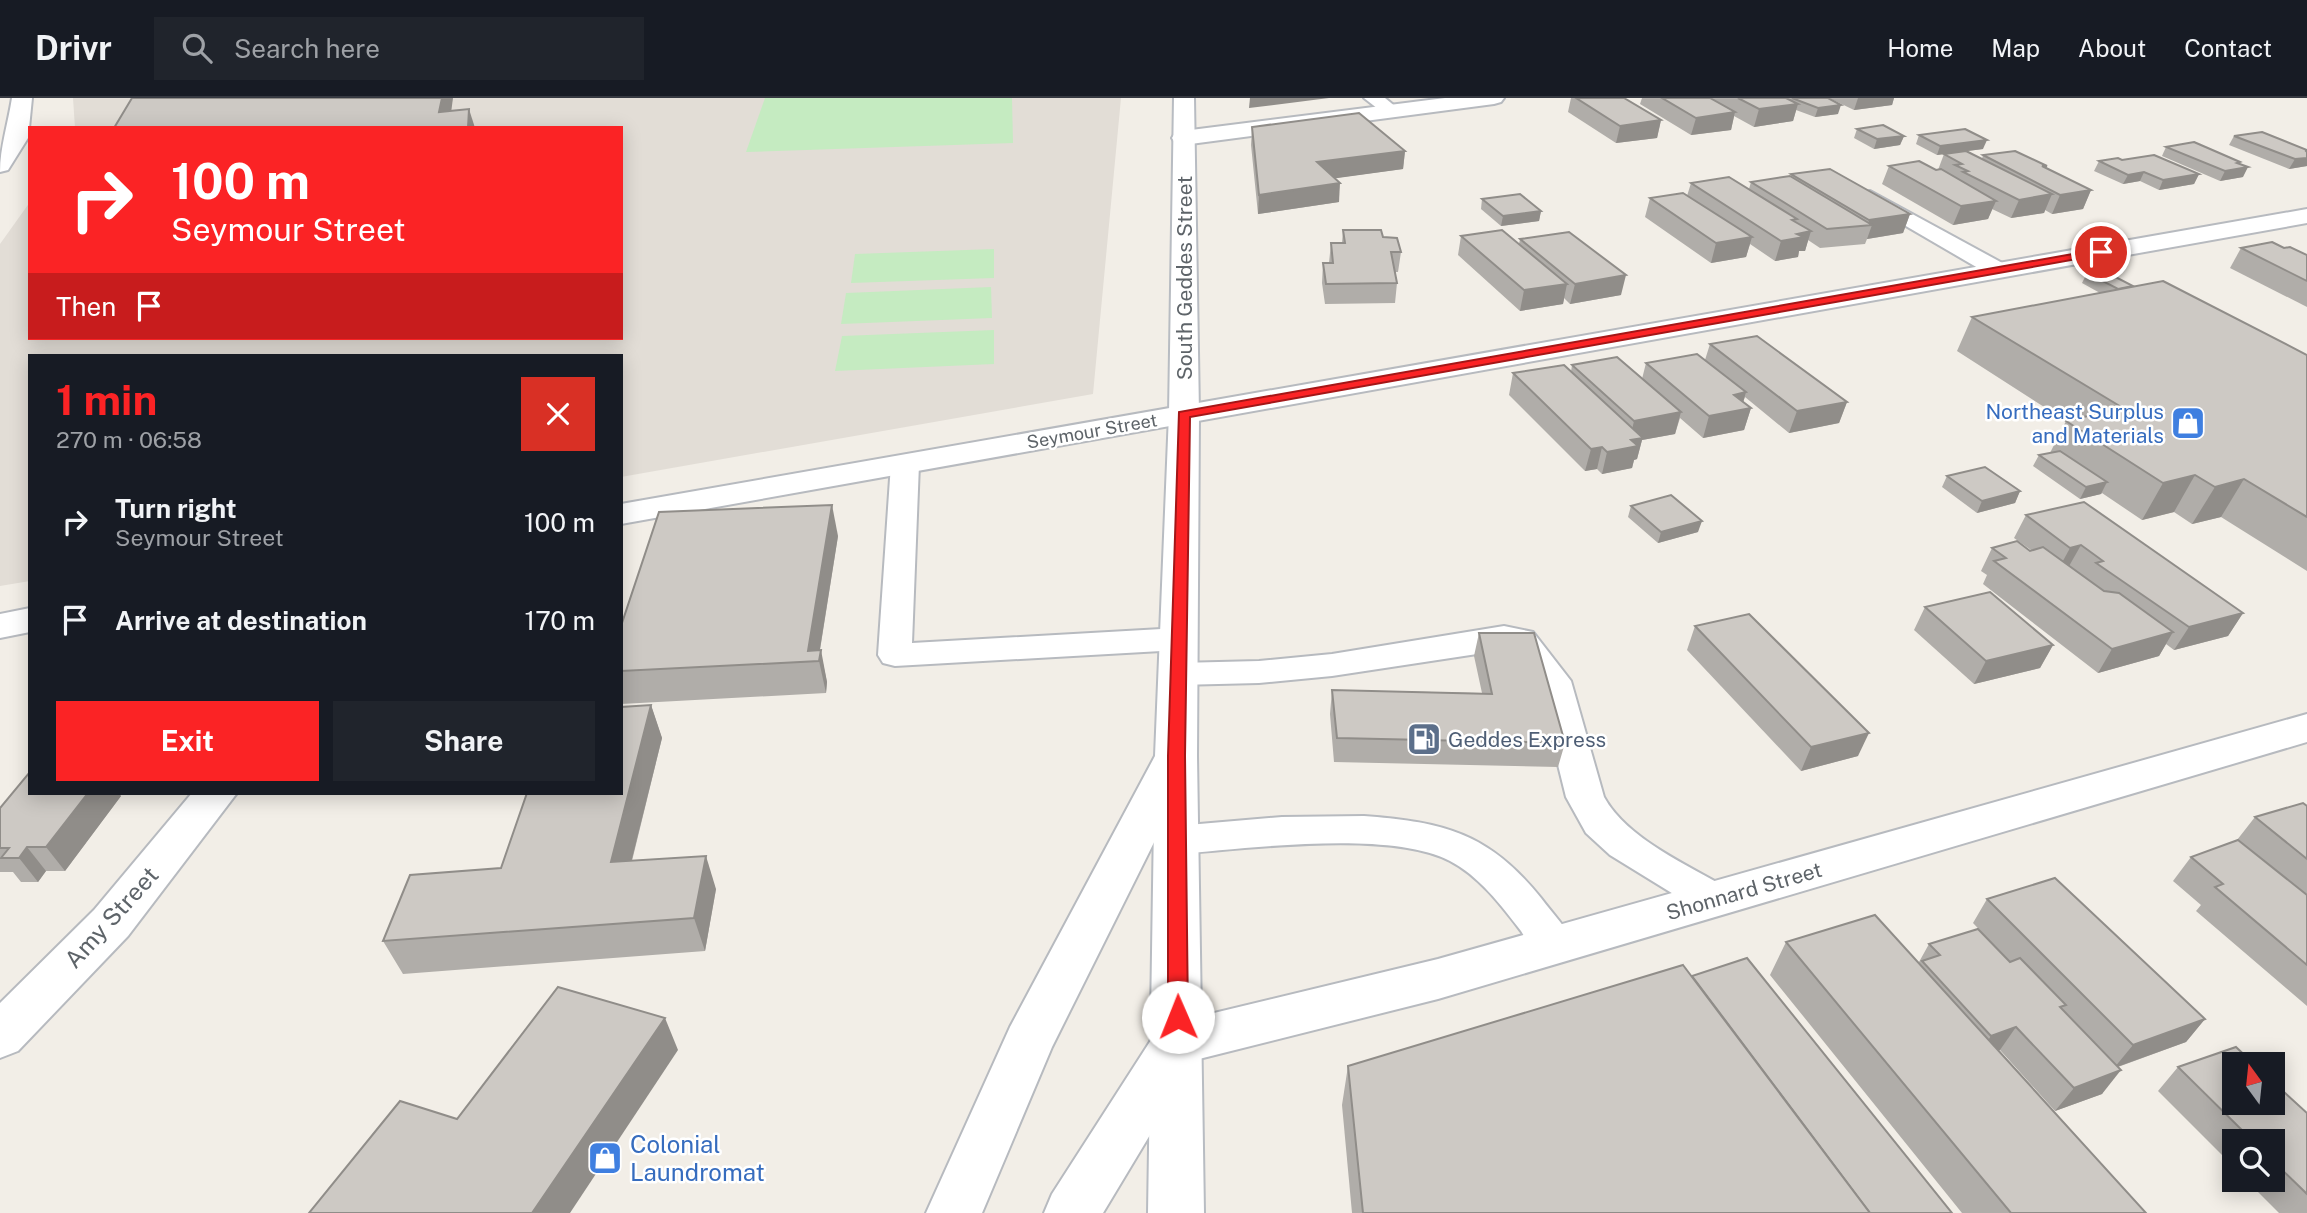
<!DOCTYPE html>
<html lang="en">
<head>
<meta charset="utf-8">
<style>
  :root { --surface:#171b24; --page:#20242c; --text:#f1f3f6; --muted:#9ea1a6; --line:#363941; --accent:#fb2325 }
  body { margin:0; font-family:"Public Sans",sans-serif; background:var(--page); color:var(--text); height:100vh; display:flex; flex-direction:column; font-size:26px; white-space:nowrap }
  * { box-sizing:border-box; margin:0 }
  p { font-size:23px; color:var(--muted) }
  .icon { flex:none; width:38px; height:38px; fill:none; stroke:currentColor; stroke-width:2; stroke-linecap:round; stroke-linejoin:round }
  .map { position:relative; flex:1; overflow:hidden }
  .side { position:absolute; left:28px; top:256px; width:595px; height:441px; display:flex; flex-direction:column; background:var(--surface); border-radius:0px; box-shadow:0 4px 18px #0003 }
  .side>* { flex:none }
  .banner { position:absolute; left:28px; top:28px; width:595px; height:214px; border-radius:0px; box-shadow:0 4px 18px #0003; background:#fb2325; color:#fff; overflow:hidden }
  .needle { width:46px; rotate:345deg }
  .buttons { position:absolute; left:2222px; top:954px; display:grid; gap:14px }
  .buttons a { display:grid; place-items:center; width:63px; height:63px; border-radius:0px; background:var(--surface); box-shadow:0 4px 18px #0003; font-size:35px }
  .pin { position:absolute; display:grid; place-items:center; width:60px; height:60px; color:#fff; margin:-30px; border:4px solid #fff; border-radius:50%; box-shadow:0 2px 7px #0007 }
  .me { position:absolute; width:77px; margin:-38px; rotate:359deg; stroke-linejoin:round; filter:drop-shadow(0 0 5px #0008) }
  .turn { display:flex; align-items:center; gap:24px; height:147px; padding:0 28px; font-size:32px }
  .turn .icon { width:91px; height:91px; stroke-width:2.5 }
  .turn b { display:block; font-size:49px; line-height:60px }
  .then { display:flex; align-items:center; height:66px; padding:0 28px; background:#0003; gap:14px; font-size:26px }
  .round { display:grid; place-items:center; flex:none; width:74px; height:74px; border-radius:0px; background:var(--page) }
  .head { display:flex; align-items:center; justify-content:space-between; height:119px; padding:0 28px }
  h1 { font-size:42px; font-weight:700; line-height:52px; color:var(--accent) }
  .button { display:flex; gap:14px; margin-top:auto; padding:14px 28px }
  .button a { flex:1; height:80px; border-radius:0px; background:var(--accent); color:#fff; font-size:28px; font-weight:700; line-height:80px; text-align:center }
  .button a+a { background:var(--page); color:var(--text) }
  ul { padding:0; list-style:none }
  li { display:flex; align-items:center; gap:21px; height:98px; padding:0 28px }
  li div { flex:1 }
  li b { display:block; font-size:26px }
  li em { font-style:normal }
  header { display:flex; align-items:center; gap:42px; box-sizing:border-box; height:98px; padding:0 35px; background:var(--surface); border-bottom:2px solid var(--line) }
  header strong { font-size:33px }
  nav { display:flex; gap:38px; margin-inline-start:auto; font-size:24px }
  .search { width:490px; height:63px; background:var(--page); display:flex; align-items:center; gap:18px; box-sizing:border-box; padding:0 24px; border-radius:0px; color:var(--muted); font-size:26px }
  .map>svg:first-child { display:block }
</style>
</head>
<body>
<header>
<strong>Drivr</strong>
<div class="search"><svg class="icon" aria-label="search" viewBox="0 0 24 24"><circle cx="10" cy="10" r="6"/><path d="M15 15l6 6"/></svg>Search here</div>
<nav><a>Home</a><a>Map</a><a>About</a><a>Contact</a></nav>
</header>
<div class="map">
<svg width="2307" height="1115" viewBox="0 0 2307 1115">
  <rect width="100%" height="100%" fill="#f2eee7"/>
  <path fill="#e2ddd6" d="M73 0H1121L1093 296 621 379V257H30V483L0 488V146L30 104V240H621V30H75Z"/>
  <g fill="#c5ebc1">
    <path d="M765 0H1012L1013 45 746 54Z"/>
    <path d="M994 151V180L851 185 855 156Z"/>
    <path d="M991 189 992 220 841 226 846 195Z"/>
    <path d="M994 232V266L835 273 842 238Z"/>
  </g>
  <g fill="none" stroke-linecap="round" stroke-linejoin="round">
    <g stroke="#b7babf" stroke-width="4">
      <g id="service">
        <path d="M1364 0H1385L1402 14 1399 18H1387Z"/>
        <path d="M1870 93 2006 167 2009 172 2006 177H1990L1863 103 1860 99 1863 95Z"/>
        <path d="M905 358 915 360 919 366 912 545 1179 530 1191 533 1195 541 1191 549 1179 552 895 568 883 565 878 557 891 366 895 360Z"/>
        <path d="M1504 528 1533 534 1571 583 1604 699C1627 741 1688 767 1729 791L1735 802 1729 813 1715 818 1701 813 1610 757 1586 735 1566 699 1538 586 1510 551 1332 578 1259 585 1178 587 1166 584 1161 576 1166 568 1178 565 1259 563 1332 556Z"/>
        <path d="M1364 718C1444 724 1489 735 1541 800 1553 816 1567 830 1576 848L1570 860C1559 863 1549 867 1540 859 1532 853 1526 841 1521 833 1501 807 1479 778 1450 763 1389 731 1246 751 1176 756L1162 752 1157 742 1162 732 1176 728 1282 719Z"/>
      </g>
    </g>
    <g stroke="#b7babf" stroke-width="4">
      <g id="minor">
        <path d="M12 0H32L28 40 8 72 0 74C0 49 8 26 12 0Z"/>
        <path d="M1445 0H1504L1501 4 1494 6 1183 47 1175 45 1172 40 1175 35 1183 33Z"/>
        <path d="M192 695H237L128 838 18 953 0 960V905L94 812Z"/>
      </g>
    </g>
    <g stroke="#b7babf" stroke-width="4">
      <g id="tertiary">
        <path d="M2307 111V125L621 426V406Z"/>
        <path d="M30 510V534L0 540V516Z"/>
        <path d="M2307 616V644L1438 901 1195 962 1103 1115H1044L1052 1096 1160 928 1438 861Z"/>
        <path d="M1176 643 1191 648 1197 658 1052 949 982 1115H926L1010 929 1155 658 1161 648Z"/>
      </g>
    </g>
    <g stroke="#b8bcc2" stroke-width="4">
      <path id="secondary" d="M1174 0H1194L1199 316 1197 658 1204 1115H1148L1155 658 1169 316Z"/>
    </g>
    <use href="#service" fill="#fff" fill-rule="evenodd"/>
    <use href="#minor" fill="#fff" fill-rule="evenodd"/>
    <use href="#tertiary" fill="#fff" fill-rule="evenodd"/>
    <use href="#secondary" fill="#fff" fill-rule="evenodd"/>
  </g>
  <g fill="#b0ada9">
    <path d="M1571 0H1624L1661 22 1657 40 1616 45 1568 14Z"/>
    <path d="M1642 0H1828L1838 16 1815 19 1796 12 1793 23 1754 29 1734 18 1731 32 1691 37 1640 6Z"/>
    <path d="M1829 0H1894L1892 7 1854 12Z"/>
    <path d="M1252 29 1405 53 1403 71 1335 80 1339 104 1258 116 1251 47Z"/>
    <path d="M1857 31 1904 38 1900 47 1874 51 1854 40Z"/>
    <path d="M1919 37 1983 51 1967 53 1982 61 1983 57 2046 70 2091 92 2083 111 2052 116 2045 112 2044 115 2011 120 1992 111 1988 121 1953 127 1882 86 1889 68 1938 72 1944 56 1937 57 1916 46Z"/>
    <path d="M2234 38 2307 60V68L2289 71 2229 47Z"/>
    <path d="M2166 49 2239 65 2243 79 2220 83 2162 58Z"/>
    <path d="M2122 62 2199 76 2194 86 2159 92 2140 83 2123 86 2094 73 2099 63Z"/>
    <path d="M1791 76 1910 116 1903 135 1867 141 1865 146 1820 150 1808 142 1805 153H1799L1798 159 1775 163 1750 146 1746 159 1711 165 1645 119 1650 100 1687 98 1691 85 1749 91 1751 84 1791 79Z"/>
    <path d="M1482 101 1541 113 1539 123 1501 128 1481 111Z"/>
    <path d="M1343 132 1383 139 1401 154 1398 174H1395L1397 185 1395 205 1325 206 1322 185 1323 165H1329L1331 145H1342Z"/>
    <path d="M1461 138 1519 146 1520 141 1621 197 1570 206 1564 200 1563 206 1520 213 1458 157Z"/>
    <path d="M2241 150H2284L2307 157V209L2230 170Z"/>
    <path d="M2087 175 2133 188 2307 257V473L2221 419 2192 426 2174 414 2142 422 2102 395 2101 396 2080 401 2033 368 2039 357 2050 355 2066 323 1957 253 1972 219 2100 195 2082 185Z"/>
    <path d="M1710 246 1847 304 1839 325 1789 335 1745 299 1743 304 1751 310 1744 332 1703 340 1680 320 1675 336 1642 342 1637 361 1634 362 1632 370 1602 376 1597 371 1585 373 1509 297 1513 275 1571 274 1572 267 1642 281 1646 265 1705 262Z"/>
    <path d="M1947 378 2020 393 2015 405 1977 415 1942 389Z"/>
    <path d="M1631 408 1698 434 1658 445 1628 419Z"/>
    <path d="M2026 417 2243 515 2228 538 2174 552 2166 546 2159 558 2098 575 1983 486 1987 477 1981 473 1992 450 2031 452 2014 440Z"/>
    <path d="M838 438 820 552 827 584 826 595 621 606V528Z"/>
    <path d="M1925 509 2053 547 2040 570 1974 586 1914 532Z"/>
    <path d="M1695 528 1858 658 1801 673 1687 552Z"/>
    <path d="M1479 535 1565 645 1558 669 1334 664 1330 616 1332 592 1482 595 1474 558Z"/>
    <path d="M651 607 662 640 632 763 716 791 705 853 403 876 383 843 501 770Z"/>
    <path d="M121 698 65 773H46L38 784H21L13 774H0V710Z"/>
    <path d="M2307 707V908L2196 813 2201 807 2173 783 2191 759 2237 742 2255 719Z"/>
    <path d="M1987 801 2205 921 2186 944 2118 969 2102 996 2055 1013 2000 952H1999L2146 1115H1962L1770 877 1786 844 1919 864 1929 846 2010 864 1973 825Z"/>
    <path d="M1692 878 1952 1115H1352L1342 1007 1348 968Z"/>
    <path d="M2178 969 2307 1015V1115H2279L2246 1082H2273V1043H2235V1070L2158 993Z"/>
  </g>
  <g fill="#908d89">
    <path d="M442 0H453L449 30 439 14Z"/>
    <path d="M1250 0H1329L1249 10Z"/>
    <path d="M1858 0H1894L1892 7 1854 12Z"/>
    <path d="M1798 6 1793 23 1754 29 1759 11Z"/>
    <path d="M1841 7 1838 16 1815 19 1818 10Z"/>
    <path d="M469 11 475 30H468Z"/>
    <path d="M1735 14 1731 32 1691 37 1696 20Z"/>
    <path d="M1661 22 1657 40 1616 45 1620 28Z"/>
    <path d="M1904 38 1900 47 1874 51 1877 41Z"/>
    <path d="M1987 42 1983 51 1937 57 1940 48Z"/>
    <path d="M1405 53 1403 71 1316 83 1317 64Z"/>
    <path d="M2307 60V68L2289 71 2295 61Z"/>
    <path d="M2240 64 2236 71 2248 69 2243 79 2220 83 2225 73Z"/>
    <path d="M2144 74 2140 83 2123 86 2128 77Z"/>
    <path d="M2199 76 2194 86 2159 92 2163 82Z"/>
    <path d="M1340 85 1339 104 1258 116 1259 97Z"/>
    <path d="M2091 92 2083 111 2052 116 2060 97Z"/>
    <path d="M2052 96 2044 115 2011 120 2019 102Z"/>
    <path d="M1996 103 1988 121 1953 127 1961 108Z"/>
    <path d="M1541 113 1539 123 1501 128 1503 118Z"/>
    <path d="M1910 116 1903 135 1867 141 1872 127H1868L1869 122Z"/>
    <path d="M1811 133 1805 153H1799L1798 159 1775 163 1781 143 1797 136Z"/>
    <path d="M1752 139 1746 159 1711 165 1716 145Z"/>
    <path d="M1626 177 1621 197 1570 206 1575 186Z"/>
    <path d="M1567 186 1563 206 1520 213 1524 192Z"/>
    <path d="M1746 294 1741 312 1751 310 1744 332 1703 340 1709 318 1734 297Z"/>
    <path d="M1847 304 1839 325 1789 335 1797 313Z"/>
    <path d="M1681 314 1675 336 1642 342 1637 361 1634 362 1632 370 1602 376 1607 354 1629 345 1634 323Z"/>
    <path d="M1602 349 1597 371 1585 373 1591 351Z"/>
    <path d="M2195 377 2174 414 2142 422 2163 385Z"/>
    <path d="M2244 381 2221 419 2192 426 2215 389Z"/>
    <path d="M2107 384 2101 396 2080 401 2086 389Z"/>
    <path d="M2020 393 2015 405 1977 415 1982 403Z"/>
    <path d="M832 407 838 438 818 563 808 553Z"/>
    <path d="M1702 423 1698 434 1658 445 1661 434Z"/>
    <path d="M2081 447 2068 470 2058 472 2070 450Z"/>
    <path d="M2243 515 2228 538 2174 552 2189 529Z"/>
    <path d="M2173 534 2159 558 2098 575 2112 551Z"/>
    <path d="M2053 547 2040 570 1974 586 1986 563Z"/>
    <path d="M821 552 827 584 826 595 819 563Z"/>
    <path d="M651 607 662 640 623 797 611 764Z"/>
    <path d="M1869 635 1858 658 1801 673 1811 649Z"/>
    <path d="M88 695H119L121 698 65 773 46 749Z"/>
    <path d="M27 749 46 773 38 784 19 760Z"/>
    <path d="M706 758 716 791 705 853 694 820Z"/>
    <path d="M665 920 678 952 570 1115H532Z"/>
    <path d="M2205 921 2186 944 2114 970 2133 947Z"/>
    <path d="M2016 929 2000 952 1975 961 1991 938Z"/>
    <path d="M2121 972 2102 996 2055 1013 2074 990Z"/>
  </g>
  <g fill="#cdc9c4" stroke="#908d89" stroke-width="2">
    <path d="M132 0H442L439 14 469 11 468 30H114Z"/>
    <path d="M1576 0H1624L1661 22 1620 28Z"/>
    <path d="M1662 0H1710L1735 14 1696 20Z"/>
    <path d="M1738 0H1786L1798 6 1759 11Z"/>
    <path d="M1792 0H1828L1841 7 1818 10Z"/>
    <path d="M1359 15 1405 53 1317 64 1340 85 1259 97 1252 29Z"/>
    <path d="M1883 27 1904 38 1877 41 1857 31Z"/>
    <path d="M1965 31 1987 42 1940 48 1919 37Z"/>
    <path d="M2262 34 2307 52 2306 53 2307 54V60L2295 61 2234 38Z"/>
    <path d="M2194 44 2240 64 2237 65 2248 69 2225 73 2166 49Z"/>
    <path d="M1966 53 2052 96 2019 102 1963 74 1968 73 1955 67 1962 66 1944 56Z"/>
    <path d="M2015 53 2047 68H2042L2091 92 2060 97 1983 57Z"/>
    <path d="M2154 57 2199 76 2163 82 2144 74 2128 77 2099 63 2118 60 2122 62Z"/>
    <path d="M1919 63 1936 72 1941 71 1996 103 1961 108 1889 68Z"/>
    <path d="M1830 71 1910 116 1869 122 1791 76Z"/>
    <path d="M1790 78 1872 127 1827 131 1751 84Z"/>
    <path d="M1729 79 1797 121 1792 122 1811 133 1797 136 1804 139 1781 143 1691 85Z"/>
    <path d="M1683 95 1752 139 1716 145 1650 100Z"/>
    <path d="M1520 96 1541 113 1503 118 1482 101Z"/>
    <path d="M1343 132H1381L1383 139 1397 140 1401 154H1391L1397 185 1326 186 1323 165H1333L1331 145H1345Z"/>
    <path d="M1502 132 1567 186 1524 192 1461 138Z"/>
    <path d="M1569 134 1626 177 1575 186 1520 141Z"/>
    <path d="M2272 144 2284 150 2290 149 2307 157V183L2241 150Z"/>
    <path d="M2102 172 2133 188 2118 191 2087 175Z"/>
    <path d="M2163 183 2307 257V419L2244 381 2215 389 2195 377 2163 385 2066 323 2123 310 1972 219Z"/>
    <path d="M1757 238 1847 304 1797 313 1710 246Z"/>
    <path d="M1697 256 1746 294 1734 297 1751 310 1709 318 1646 265Z"/>
    <path d="M1617 259 1681 314 1634 323 1572 267Z"/>
    <path d="M1564 267 1643 340 1631 342 1638 348 1607 354 1602 349 1591 351 1513 275Z"/>
    <path d="M2060 353 2107 384 2086 389 2039 357Z"/>
    <path d="M1985 369 2020 393 1982 403 1947 378Z"/>
    <path d="M1671 397 1702 423 1661 434 1631 408Z"/>
    <path d="M2084 404 2243 515 2189 529 2096 465 2103 463 2081 447 2070 450 2026 417Z"/>
    <path d="M832 407 808 553 821 552 819 563 621 573V528L659 414Z"/>
    <path d="M2017 443 2030 453 2043 449 2104 493 2119 495 2173 534 2112 551 1994 463 2006 460 1992 450Z"/>
    <path d="M1990 494 2053 547 1986 563 1925 509Z"/>
    <path d="M1749 516 1869 635 1811 649 1695 528Z"/>
    <path d="M1479 535H1534L1565 645 1337 640 1332 592 1492 596Z"/>
    <path d="M651 607 611 764 706 758 694 820 383 843 410 777 501 770 527 695H621V609Z"/>
    <path d="M29 675 30 695H88L46 749H27L19 760H1L9 750H0V710Z"/>
    <path d="M2303 705 2307 708V761L2255 719Z"/>
    <path d="M2238 742 2307 797V867L2215 789 2223 786 2191 759Z"/>
    <path d="M2055 780 2205 921 2133 947 1987 801Z"/>
    <path d="M1875 817 2146 1115H2011L1786 844Z"/>
    <path d="M1978 831 2010 864 2020 860 2066 907 2060 909 2121 972 2074 990 2016 929 1991 938 1922 863 1940 857 1929 846Z"/>
    <path d="M1747 860 1952 1115H1870L1692 878Z"/>
    <path d="M1683 867 1870 1115H1363L1348 968Z"/>
    <path d="M558 889 665 920 532 1115H309L400 1003 457 1021Z"/>
    <path d="M2236 949 2254 966H2235V1004H2273V984L2307 1015V1096L2273 1063V1043H2253L2178 969Z"/>
  </g>
  <path fill="#fb2325" stroke="#a31718" stroke-width="2" d="M2101 151 2105 152V156L1190 319 1185 658 1188 919 1185 925 1178 927 1171 925 1168 919V658L1179 314Z"/>
  <defs>
    <g id="shop-square" transform="scale(1.75)"><rect x="-9" y="-9" width="18" height="18" rx="4" fill="#3f7fe0" stroke="#fff"/><path d="M-5-2.5h2.3a2.7 3.5 0 0 1 5.4 0H5L5.5 6h-11ZM-1.5-2.5h3a1.5 2.3 0 0 0-3 0Z" fill="#fff"/></g>
    <g id="fuel-square" transform="scale(1.75)"><rect x="-9" y="-9" width="18" height="18" rx="4" fill="#5c6f8a" stroke="#fff"/><path d="M-5.5-6h7V0h2V4h1.3V-2.5L3-4.5l.8-.8L6-3V5H2.5V1h-1V6h-7ZM-4.2-4.7v3.2H.2V-4.7Z" fill="#fff"/></g>
  </defs>
  <g fill-rule="evenodd">
    <use href="#shop-square" x="2188" y="325"/>
    <use href="#fuel-square" x="1424" y="641"/>
    <use href="#shop-square" x="605" y="1060"/>
  </g>
  <g text-anchor="middle" dominant-baseline="central" stroke-width="5" stroke-linejoin="round" paint-order="stroke">
    <g font-size="18" fill="#5e6469" stroke="#fff">
      <text transform="translate(1092 333) rotate(-10)">Seymour Street</text>
    </g>
    <g font-size="21" fill="#5e6469" stroke="#fff">
      <text transform="translate(1184 180) rotate(-90)">South Geddes Street</text>
      <text transform="translate(1744 793) rotate(-16)">Shonnard Street</text>
    </g>
    <g font-size="21" fill="#366cbe" stroke="#fff" text-anchor="end">
      <text x="2164" y="313">Northeast Surplus<tspan x="2164" dy="24">and Materials</tspan></text>
    </g>
    <g font-size="21" fill="#4e5e75" stroke="#fff" text-anchor="start">
      <text x="1448" y="641">Geddes Express</text>
    </g>
    <g font-size="24" fill="#5e6469" stroke="#fff">
      <text transform="translate(111 819) rotate(-48)">Amy Street</text>
    </g>
    <g font-size="24" fill="#366cbe" stroke="#fff" text-anchor="start">
      <text x="630" y="1046">Colonial<tspan x="630" dy="28">Laundromat</tspan></text>
    </g>
  </g>
</svg>
<div class="buttons">
<a><svg class="needle" viewBox="-14 -14 28 28"><path d="M0-13l5 13h-10z" fill="#e53935"/><path d="M0 13l5-13h-10z" fill="#9ea1a6"/></svg></a>
<a><svg class="icon" aria-label="search" viewBox="0 0 24 24"><circle cx="10" cy="10" r="6"/><path d="M15 15l6 6"/></svg></a>
</div>
<div class="pin" style="left:2101px;top:154px;background:#d93025"><svg class="icon" aria-label="arrive" viewBox="0 0 24 24"><path d="M6 21V4h12l-3 4 3 4H6"/></svg></div>
<svg class="me" style="left:1178px;top:919px" viewBox="-20 -20 40 40"><circle r="19" fill="#fff"/><path d="M0-13L10 11 0 6-10 11z" fill="#fb2325"/></svg>
<div class="banner">
<div class="turn"><svg class="icon" aria-label="right" viewBox="0 0 24 24"><path d="M7 20v-9h11M14 6l5 5-5 5"/></svg><div><b>100 m</b>Seymour Street</div></div>
<div class="then">Then<svg class="icon" aria-label="arrive" viewBox="0 0 24 24"><path d="M6 21V4h12l-3 4 3 4H6"/></svg></div>
</div>
<section class="side">
<div class="head"><div><h1>1 min</h1><p>270 m · 06:58</p></div><a class="round" style="background:#d93025;color:#fff"><svg class="icon" aria-label="close" viewBox="0 0 24 24"><path d="M6 6l12 12M18 6L6 18"/></svg></a></div>
<ul>
<li><svg class="icon" aria-label="right" viewBox="0 0 24 24"><path d="M7 20v-9h11M14 6l5 5-5 5"/></svg><div><b>Turn right</b><p>Seymour Street</p></div><em>100 m</em></li>
<li><svg class="icon" aria-label="arrive" viewBox="0 0 24 24"><path d="M6 21V4h12l-3 4 3 4H6"/></svg><div><b>Arrive at destination</b></div><em>170 m</em></li>
</ul>
<div class="button"><a>Exit</a><a>Share</a></div>
</section>
</div>
</body>
</html>
